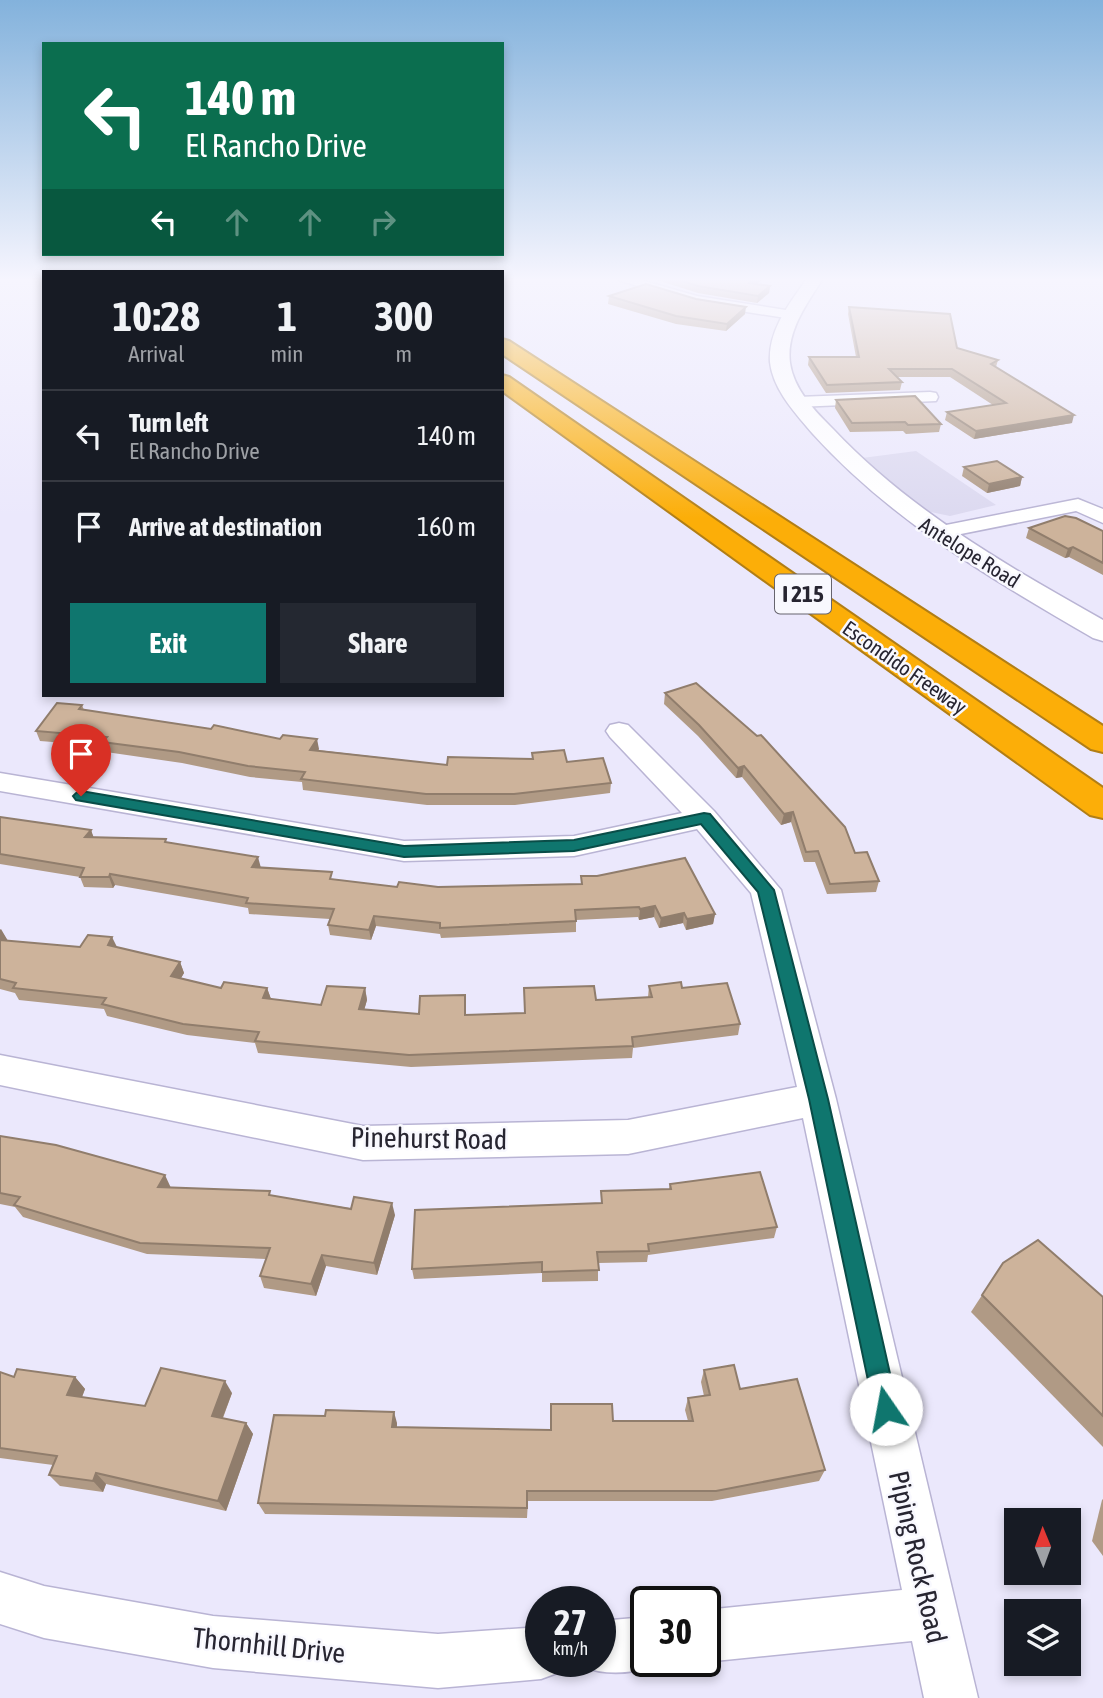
<!DOCTYPE html>
<html lang="en">
<head>
<meta charset="utf-8">
<style>
  :root { --surface:#171b24; --page:#242831; --text:#f1f3f6; --muted:#9ea1a6; --line:#363941; --accent:#0f766e }
  body { margin:0; font-family:"Asap Condensed",sans-serif; background:var(--page); color:var(--text); height:100vh; display:flex; flex-direction:column; font-size:26px; white-space:nowrap }
  * { box-sizing:border-box; margin:0 }
  p { font-size:23px; color:var(--muted) }
  .icon { flex:none; width:38px; height:38px; fill:none; stroke:currentColor; stroke-width:2; stroke-linecap:round; stroke-linejoin:round }
  .map { position:relative; flex:1; overflow:hidden }
  .sheet { position:absolute; left:42px; top:270px; width:462px; height:427px; display:flex; flex-direction:column; background:var(--surface); border-radius:0px; box-shadow:0 4px 10px #0003 }
  .sheet>* { flex:none }
  .banner { position:absolute; left:42px; top:42px; width:462px; height:214px; border-radius:0px; box-shadow:0 4px 10px #0003; background:#0b6e4f; color:#fff; overflow:hidden }
  .needle { width:46px; rotate:359deg }
  .buttons { position:absolute; left:1004px; top:1508px; display:grid; gap:14px }
  .buttons a { display:grid; place-items:center; width:77px; height:77px; border-radius:0px; background:var(--surface); box-shadow:0 4px 10px #0003; font-size:35px }
  .speed { position:absolute; left:525px; top:1586px; display:flex; gap:14px; font-size:35px; font-weight:700; text-align:center }
  .speed>* { display:grid; place-content:center; width:91px; height:91px; border-radius:50%; background:var(--surface); box-shadow:0 4px 10px #0003; line-height:1 }
  .speed small { font-size:18px; font-weight:400 }
  .speed .limit { border:4px solid #111; border-radius:10px; background:#fff; color:#111 }
  .pin { position:absolute; display:grid; place-items:center; width:60px; height:60px; color:#fff; margin:-72px -30px; border-radius:50% 50% 50% 0; rotate:-45deg; box-shadow:0 0 7px #0007 }
  .pin .icon { rotate:45deg }
  .me { position:absolute; width:77px; margin:-38px; rotate:348deg; stroke-linejoin:round; filter:drop-shadow(0 0 5px #0008) }
  .turn { display:flex; align-items:center; gap:24px; height:147px; padding:0 28px; font-size:32px }
  .turn .icon { width:91px; height:91px; stroke-width:2.5 }
  .turn b { display:block; font-size:49px; line-height:60px }
  .lanes { display:flex; align-items:center; height:66px; padding:0 28px; background:#0003; justify-content:center; gap:35px; direction:ltr }
  .lanes .off { opacity:.35 }
  .eta { display:flex; justify-content:space-evenly; align-items:center; height:119px; text-align:center }
  .eta b { font-size:42px; font-weight:700; line-height:49px }
  .cta { display:flex; gap:14px; margin-top:auto; padding:14px 28px }
  .cta a { flex:1; height:80px; border-radius:0px; background:var(--accent); color:#fff; font-size:28px; font-weight:700; line-height:80px; text-align:center }
  .cta a+a { background:var(--page); color:var(--text) }
  ul { padding:0; list-style:none }
  li { display:flex; align-items:center; gap:21px; height:91px; padding:0 28px; border-top:2px solid var(--line) }
  li div { flex:1 }
  li b { display:block; font-size:26px }
  li em { font-style:normal }
  .map>svg:first-child { display:block }
</style>
</head>
<body>
<div class="map">
<svg width="1103" height="1698" viewBox="0 0 1103 1698">
  <rect width="100%" height="100%" fill="#ebe8fc"/>
  <path fill="#dcd9f0" d="M916 451 996 505 950 516 926 511 862 458Z"/>
  <g fill="none" stroke-linecap="round" stroke-linejoin="round">
    <g stroke="#b9b4d4" stroke-width="3">
      <g id="minor">
        <path d="M618 280H641L697 296 792 311 799 315 792 319 696 304Z"/>
        <path d="M930 392 936 393 938 397 936 401 797 407 789 402 797 397Z"/>
        <path d="M1078 499 1103 509V523L1076 511 936 539 929 537 926 533 929 529 936 527Z"/>
        <path d="M619 723 628 725 714 811 781 890 836 1099 978 1698H924L912 1641 705 1662 702 1661H705V1610L902 1590 803 1118 628 1154 363 1160 0 1085V1055L363 1126 628 1120 797 1087 751 893 697 829 574 856 404 861 0 791V773L404 841 574 836 682 813 610 737 606 731 610 725Z"/>
        <path d="M0 1572 44 1586 213 1616 438 1634 541 1627V1661H564L560 1672 541 1679 438 1688 213 1668 44 1638 0 1624Z"/>
        <path d="M646 1617V1661L665 1662C638 1673 608 1677 581 1666L579 1661H600V1621Z"/>
      </g>
    </g>
    <g stroke="#b9b4d4" stroke-width="3">
      <path id="tertiary" d="M806 280H822C806 305 786 332 790 363 794 390 815 411 833 429 910 511 1006 565 1103 620V641L1093 638C992 579 893 522 813 434 796 414 773 390 770 362 768 331 789 304 806 280Z"/>
    </g>
    <g stroke="#b17e16" stroke-width="4">
      <g id="motorway">
        <path d="M502 339 509 341 1103 726V752L1091 749 502 354Z"/>
        <path d="M502 375 509 377 1103 788V818L1090 815 502 391Z"/>
      </g>
    </g>
    <use href="#minor" fill="#fff" fill-rule="evenodd"/>
    <use href="#tertiary" fill="#fff" fill-rule="evenodd"/>
    <use href="#motorway" fill="#fcae08" fill-rule="evenodd"/>
  </g>
  <g fill="#b09a85">
    <path d="M657 280H762L757 284 770 286 769 293 757 303 698 293Z"/>
    <path d="M609 296 745 314 726 331 676 324 608 304Z"/>
    <path d="M849 307 957 348 998 360 996 367 1072 423 974 439 945 420 947 412 993 405 950 377H896L902 382 900 390 826 393 808 365 809 357H856L848 314Z"/>
    <path d="M836 400 941 424 939 432 906 434 903 431 850 432 835 408Z"/>
    <path d="M964 467 1022 477 1020 486 987 493 962 476Z"/>
    <path d="M1029 528 1103 531V575L1069 557 1065 558 1026 538Z"/>
    <path d="M665 693 855 853 879 881 876 892 827 894 815 862H804L791 822 781 825 742 777 736 778 698 736 664 704Z"/>
    <path d="M82 705 84 710 319 749 318 750 447 765 532 759V753L567 762 611 783 610 793 515 805H427L303 790 302 782 250 777 182 763 106 752 104 746 40 741 36 731Z"/>
    <path d="M0 817 91 830 93 837 167 842 260 868 334 880 397 887 581 884V876L715 914 713 924 686 930 683 923 659 928 654 917 639 920 638 917 576 920V932L441 938 440 934 376 926 371 940 330 935 328 925 330 919 249 914 248 908 115 885 113 888 84 887 80 877 0 864Z"/>
    <path d="M0 929 8 941 80 947H117L180 962 184 973 181 978 221 988H267L271 999 321 1005 365 988 367 1000 364 1010 419 1014 466 1007V1015L525 1013 596 1000 648 997 649 986 682 988 740 1024 738 1035 633 1048 632 1058 411 1067 258 1053 255 1043 187 1035 107 1016 104 1009 19 1000 15 993 0 989Z"/>
    <path d="M0 1136 171 1188 271 1196 395 1215 377 1275 326 1266 316 1296 264 1288 260 1276 266 1259 147 1254 23 1217 15 1207 0 1204Z"/>
    <path d="M670 1184 777 1227 774 1238 648 1255 647 1262 598 1263V1281L542 1282V1273L414 1279 412 1269 601 1203V1191L669 1189Z"/>
    <path d="M1003 1263 1103 1297V1447L971 1312Z"/>
    <path d="M704 1370 740 1389 825 1470 819 1481 712 1501H528L527 1518 265 1514 258 1503 397 1423V1427L551 1430 613 1421H688L685 1410 688 1398 704 1396 701 1382Z"/>
    <path d="M0 1372 14 1377H75L85 1389 82 1397 145 1406 232 1393 223 1418 246 1423 253 1434 226 1511 106 1484 103 1492 60 1486 49 1475 53 1465 0 1458Z"/>
    <path d="M1103 1499V1556L1092 1541 1102 1500Z"/>
  </g>
  <g fill="#907d6c">
    <path d="M752 280H762L748 290 749 283Z"/>
    <path d="M770 286 769 293 757 303 758 296Z"/>
    <path d="M746 307 745 314 726 331 727 324Z"/>
    <path d="M1074 415 1072 423 974 439 976 431Z"/>
    <path d="M1022 477 1020 486 987 493 989 484Z"/>
    <path d="M1073 547 1069 557 1065 558 1068 549Z"/>
    <path d="M317 739 319 749 312 760 310 750Z"/>
    <path d="M744 766 742 777 736 778 738 768Z"/>
    <path d="M793 812 791 822 781 825 784 814Z"/>
    <path d="M91 830 95 841 85 837Z"/>
    <path d="M258 857 261 868 252 867Z"/>
    <path d="M110 874 115 885 113 888 109 877Z"/>
    <path d="M655 906 654 917 639 920 640 909Z"/>
    <path d="M684 913 683 923 659 928 661 918Z"/>
    <path d="M715 914 713 924 686 930 687 919Z"/>
    <path d="M374 916 376 926 371 940 369 930Z"/>
    <path d="M1 929 8 941 0 949V930Z"/>
    <path d="M112 937 118 949 108 945Z"/>
    <path d="M180 962 184 973 175 988 171 976Z"/>
    <path d="M267 988 271 999 263 998Z"/>
    <path d="M365 988 367 1000 361 1021 359 1009Z"/>
    <path d="M165 1175 171 1188 158 1187Z"/>
    <path d="M392 1203 395 1215 377 1275 374 1263Z"/>
    <path d="M322 1255 326 1266 316 1296 311 1284Z"/>
    <path d="M75 1377 85 1389 78 1407 67 1395Z"/>
    <path d="M225 1381 232 1393 219 1427 212 1416Z"/>
    <path d="M394 1412 397 1423 396 1439 392 1427Z"/>
    <path d="M246 1423 253 1434 226 1511 218 1501Z"/>
    <path d="M96 1473 106 1484 103 1492 93 1481Z"/>
  </g>
  <g fill="#cdb39b" stroke="#907d6c" stroke-width="2">
    <path d="M679 280H752L749 283 770 286 758 296 698 286Z"/>
    <path d="M646 284 696 299 746 307 727 324 676 316 609 296Z"/>
    <path d="M849 307 950 314 957 348 998 360 991 364 1074 415 976 431 947 412 1006 403 952 369H889L902 382 827 385 809 357H859Z"/>
    <path d="M915 396 941 424 908 425 905 422 852 423 836 400Z"/>
    <path d="M997 461 1022 477 989 484 964 467Z"/>
    <path d="M1065 516 1076 518 1103 531V563L1073 547 1068 549 1029 528Z"/>
    <path d="M696 683 757 736 761 735 845 827 855 853 867 852 879 881 830 884 818 851 806 852 793 812 784 814 744 766 738 768 699 725 665 693Z"/>
    <path d="M57 703 82 705 79 709 211 729 214 725 280 739 283 735 317 739 310 750 447 765 448 757 533 759 532 753 564 750 567 762 603 758 611 783 514 794H426L301 779 305 772 248 766 179 752 102 742 107 737 36 731Z"/>
    <path d="M0 817 91 830 85 837 166 839 165 842 258 857 252 867 332 872 330 879 397 887 399 882 438 887 582 884 581 876H597L685 858 715 914 687 919 684 913 661 918 655 906 640 909 639 907 575 910 576 921 440 928V923L374 916 369 930 328 925 334 909 246 903 248 898 110 874 109 877H80L84 868 0 854Z"/>
    <path d="M88 935 112 937 108 945 180 962 171 976 221 988 224 982 267 988 263 998 321 1005 327 986 365 988 359 1009 419 1014 420 996 465 995V1015L525 1013 524 988 594 986 596 1000 652 997 649 986 681 982 682 988 727 983 740 1024 632 1037 633 1046 409 1055 255 1041 259 1032 183 1024 102 1004 106 998 13 988 16 983 0 979V940L80 947Z"/>
    <path d="M0 1136 56 1145 165 1175 158 1187 270 1191 269 1195 351 1209 354 1197 392 1203 374 1263 322 1255 311 1284 260 1276 270 1248 140 1243 14 1205 20 1197 0 1193Z"/>
    <path d="M760 1172 777 1227 648 1244 649 1251 597 1252 599 1270 542 1272V1262L412 1269 415 1210 602 1203 601 1191 671 1189 670 1184Z"/>
    <path d="M1038 1240 1103 1297V1416L982 1295 1003 1263Z"/>
    <path d="M734 1365 740 1389 797 1379 825 1470 716 1491H527V1508L258 1503 274 1415 325 1416 326 1410 394 1412 392 1427 551 1430V1404H612L613 1421H693L688 1398 710 1395 704 1370Z"/>
    <path d="M161 1368 225 1381 212 1416 246 1423 218 1501 96 1473 93 1481 49 1475 57 1456 0 1448V1372L14 1377 17 1369 75 1377 67 1395 145 1406Z"/>
  </g>
  <linearGradient id="sky" x2="0" y2="1"><stop stop-color="#83b2dc"/><stop offset="0.54" stop-color="#f6f5fe"/><stop offset="1" stop-color="#f6f5fe" stop-opacity="0"/></linearGradient>
  <rect width="1103" height="518" fill="url(#sky)"/>
  <path fill="#0f766e" stroke="#0a4d48" stroke-width="2" d="M81 791 404 846 574 840 704 813 710 814 774 890 828 1099 898 1409 895 1417 886 1421 877 1417 874 1409 809 1099 758 892 701 824 574 851 404 857 76 800 73 796 76 793Z"/>
  <g text-anchor="middle" dominant-baseline="central" stroke-width="5" stroke-linejoin="round" paint-order="stroke">
    <g font-size="21" fill="#272531" stroke="#f8f8fe">
      <text transform="translate(970 552) rotate(32)">Antelope Road</text>
      <text transform="translate(905 667) rotate(35)">Escondido Freeway</text>
    </g>
    <rect fill="#f8f8fe" stroke="#66646e" stroke-width="2" x="775" y="574.5" width="56" height="39" rx="5"/>
    <g font-size="23" font-weight="bold" fill="#272531">
      <text x="803" y="594">I 215</text>
    </g>
    <g font-size="28" fill="#272531" stroke="#f8f8fe">
      <text transform="translate(429 1138) rotate(1)">Pinehurst Road</text>
      <text transform="translate(918 1557) rotate(77)">Piping Rock Road</text>
      <text transform="translate(269 1645) rotate(6)">Thornhill Drive</text>
    </g>
  </g>
</svg>
<div class="buttons">
<a><svg class="needle" viewBox="-14 -14 28 28"><path d="M0-13l5 13h-10z" fill="#e53935"/><path d="M0 13l5-13h-10z" fill="#9ea1a6"/></svg></a>
<a><svg class="icon" aria-label="layers" viewBox="0 0 24 24"><path d="M12 4l9 5-9 5-9-5zM3 14l9 5 9-5"/></svg></a>
</div>
<div class="speed"><div>27<small>km/h</small></div><div class="limit">30</div></div>
<div class="pin" style="left:81px;top:796px;background:#d93025"><svg class="icon" aria-label="arrive" viewBox="0 0 24 24"><path d="M6 21V4h12l-3 4 3 4H6"/></svg></div>
<svg class="me" style="left:886px;top:1409px" viewBox="-20 -20 40 40"><circle r="19" fill="#fff"/><path d="M0-13L10 11 0 6-10 11z" fill="#0f766e"/></svg>
<div class="banner">
<div class="turn"><svg class="icon" aria-label="left" viewBox="0 0 24 24"><path d="M17 20v-9H6M10 6l-5 5 5 5"/></svg><div><b>140 m</b>El Rancho Drive</div></div>
<div class="lanes"><svg class="icon" aria-label="left" viewBox="0 0 24 24"><path d="M17 20v-9H6M10 6l-5 5 5 5"/></svg><svg class="icon off" aria-label="ahead" viewBox="0 0 24 24"><path d="M12 20V5M6 11l6-6 6 6"/></svg><svg class="icon off" aria-label="ahead" viewBox="0 0 24 24"><path d="M12 20V5M6 11l6-6 6 6"/></svg><svg class="icon off" aria-label="right" viewBox="0 0 24 24"><path d="M7 20v-9h11M14 6l5 5-5 5"/></svg></div>
</div>
<section class="sheet">
<div class="eta">
<div><b>10:28</b><p>Arrival</p></div>
<div><b>1</b><p>min</p></div>
<div><b>300</b><p>m</p></div>
</div>
<ul>
<li><svg class="icon" aria-label="left" viewBox="0 0 24 24"><path d="M17 20v-9H6M10 6l-5 5 5 5"/></svg><div><b>Turn left</b><p>El Rancho Drive</p></div><em>140 m</em></li>
<li><svg class="icon" aria-label="arrive" viewBox="0 0 24 24"><path d="M6 21V4h12l-3 4 3 4H6"/></svg><div><b>Arrive at destination</b></div><em>160 m</em></li>
</ul>
<div class="cta"><a>Exit</a><a>Share</a></div>
</section>
</div>
</body>
</html>
